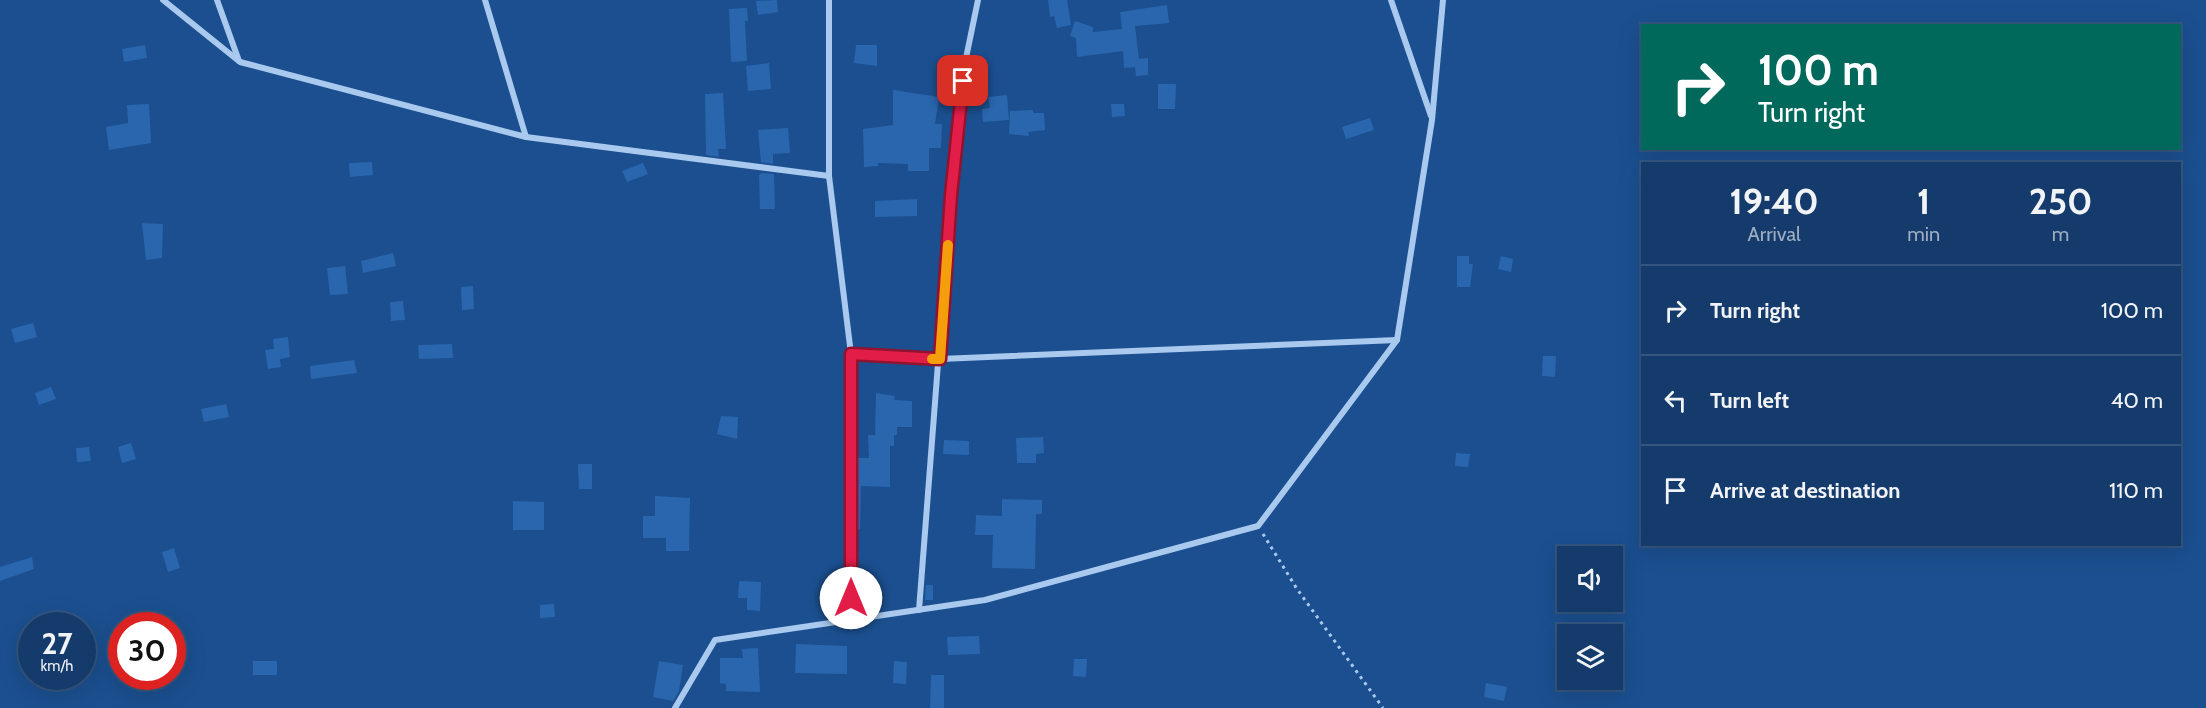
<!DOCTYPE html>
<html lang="en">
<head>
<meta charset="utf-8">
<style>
  :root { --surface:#143b6b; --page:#1d4271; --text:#f1f3f6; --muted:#9dadc1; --line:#33557e }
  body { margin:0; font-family:Cabin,sans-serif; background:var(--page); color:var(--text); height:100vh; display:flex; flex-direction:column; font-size:22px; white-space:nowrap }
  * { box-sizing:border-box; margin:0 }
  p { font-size:20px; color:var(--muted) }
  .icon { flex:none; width:33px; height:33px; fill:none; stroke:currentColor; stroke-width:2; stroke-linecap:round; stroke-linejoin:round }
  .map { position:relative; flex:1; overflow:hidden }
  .side { position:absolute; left:1641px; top:162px; width:540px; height:384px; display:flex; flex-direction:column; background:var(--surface); border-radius:0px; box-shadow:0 6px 24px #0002,0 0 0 2px var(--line) }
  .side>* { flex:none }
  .hud { position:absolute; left:1641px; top:24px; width:540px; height:126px; border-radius:0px; box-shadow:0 6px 24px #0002,0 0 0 2px var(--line); background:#00695c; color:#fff; overflow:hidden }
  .fabs { position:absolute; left:1557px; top:546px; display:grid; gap:12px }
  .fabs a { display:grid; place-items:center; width:66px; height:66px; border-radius:0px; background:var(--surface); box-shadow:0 6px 24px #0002,0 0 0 2px var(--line); font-size:30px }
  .speed { position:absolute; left:18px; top:612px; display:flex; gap:12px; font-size:30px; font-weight:700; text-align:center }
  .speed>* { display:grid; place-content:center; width:78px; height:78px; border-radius:50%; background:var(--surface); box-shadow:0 6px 24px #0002,0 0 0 2px var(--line); line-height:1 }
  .speed small { font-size:15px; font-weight:400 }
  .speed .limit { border:9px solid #d22; background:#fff; color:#111 }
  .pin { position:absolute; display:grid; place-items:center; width:51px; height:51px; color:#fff; margin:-26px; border-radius:12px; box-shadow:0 3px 9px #0006 }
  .me { position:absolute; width:66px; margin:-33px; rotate:0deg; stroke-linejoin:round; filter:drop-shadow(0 0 4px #0008) }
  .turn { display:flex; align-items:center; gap:21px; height:126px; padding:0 18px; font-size:27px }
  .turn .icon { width:78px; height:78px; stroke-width:2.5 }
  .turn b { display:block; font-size:42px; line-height:51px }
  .eta { display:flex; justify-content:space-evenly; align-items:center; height:102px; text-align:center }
  .eta b { font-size:36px; font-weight:800; line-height:42px }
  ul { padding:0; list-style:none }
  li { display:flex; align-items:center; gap:18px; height:90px; padding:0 18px; border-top:2px solid var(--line) }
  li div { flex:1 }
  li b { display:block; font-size:22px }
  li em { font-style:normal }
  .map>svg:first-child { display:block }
</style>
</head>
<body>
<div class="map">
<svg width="2206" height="708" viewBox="0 0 2206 708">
  <rect width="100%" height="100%" fill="#1b4f8f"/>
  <g fill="#2a66ad">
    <path d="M777 0 778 12 758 15 756 1Z"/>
    <path d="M1048 0H1067L1071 25 1057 28 1054 16 1050 17Z"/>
    <path d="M1167 5 1169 23 1135 26 1139 59 1148 58V75L1136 76 1135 67 1124 68 1123 51 1077 57 1076 38 1070 36 1075 21 1093 27V32L1122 29 1120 12Z"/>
    <path d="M747 8 748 21H745L747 61 731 62 729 9Z"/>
    <path d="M145 45 147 58 124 62 122 49Z"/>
    <path d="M856 45H877V66L854 63Z"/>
    <path d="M769 63 771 89 748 91 746 66Z"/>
    <path d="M1158 84H1176L1175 109H1158Z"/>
    <path d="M893 90 939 97 935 124H942L941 148H929V171H908V164L878 163V166L864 167 863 129 893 125Z"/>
    <path d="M723 93 726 149H718L719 157 706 155 705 94Z"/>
    <path d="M1007 95 1009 120 983 122 982 109 990 108 988 97Z"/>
    <path d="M149 104 151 143 109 150 106 127 128 123 127 105Z"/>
    <path d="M1111 104H1124L1125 116 1112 117Z"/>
    <path d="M1033 110V113H1044L1045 130 1028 132 1029 136 1009 134 1010 111Z"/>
    <path d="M1370 118 1374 130 1346 139 1342 127Z"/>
    <path d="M788 128 790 153 773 154V164L761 162 758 130Z"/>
    <path d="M372 162 373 175 350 177 349 163Z"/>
    <path d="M643 163 648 174 627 182 622 171Z"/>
    <path d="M761 173 774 174 775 209H760L759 175Z"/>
    <path d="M917 199V216L875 217V201Z"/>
    <path d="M142 223 163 224 162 258 146 260Z"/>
    <path d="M393 253 396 266 363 273 361 261Z"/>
    <path d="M1457 256H1469V264H1473L1470 287H1457Z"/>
    <path d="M1501 256 1513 259 1511 272 1498 269Z"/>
    <path d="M345 266 348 294 330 295 327 268Z"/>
    <path d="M473 286 474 309 462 310 461 287Z"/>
    <path d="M403 301 405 320 391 321 390 302Z"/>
    <path d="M33 323 37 337 15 343 11 329Z"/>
    <path d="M288 337 290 357 280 359 281 367 268 369 265 350 274 349 273 339Z"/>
    <path d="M452 344 453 358 419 359 418 345Z"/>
    <path d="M1543 356H1556L1555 377 1542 376Z"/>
    <path d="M354 360 357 373 311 379 310 366Z"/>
    <path d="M51 387 56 399 39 405 35 393Z"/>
    <path d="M876 393 895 396 894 400 912 401V427H897V435H894V446H890V487L861 486 860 529H856V458H869L868 435H875Z"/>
    <path d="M226 404 229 417 204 422 201 409Z"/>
    <path d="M721 416 738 417 737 439 717 434Z"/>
    <path d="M1043 437 1044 453 1036 454V463H1017L1016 438Z"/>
    <path d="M944 440 969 441V455L943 454Z"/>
    <path d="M131 443 136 459 122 463 118 447Z"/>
    <path d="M89 447 91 461 77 462 76 448Z"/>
    <path d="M1456 453 1470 454 1468 467 1455 466Z"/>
    <path d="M578 464H592V489H579Z"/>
    <path d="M655 496 690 498 689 551H666V538H643V516H655Z"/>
    <path d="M1002 499 1042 500V514H1036L1035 569 992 568 993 535H975L976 515 1002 516Z"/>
    <path d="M513 501 544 502V530H513Z"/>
    <path d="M174 548 180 568 168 572 162 552Z"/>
    <path d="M32 557 34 569 0 581V567Z"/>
    <path d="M739 581 761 582 760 611 747 610V598H738Z"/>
    <path d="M926 585H933V600H925Z"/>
    <path d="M554 604 555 617 540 618V605Z"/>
    <path d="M979 636 980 654 948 655 947 637Z"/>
    <path d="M796 644 847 646V674L795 673Z"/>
    <path d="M758 648 760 692 726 691V684L720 683V658H743L742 649Z"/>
    <path d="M1074 659H1087L1086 677 1073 676Z"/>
    <rect x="253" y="661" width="24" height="14"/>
    <path d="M659 661 683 665 679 691 673 701 653 697Z"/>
    <path d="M894 661 907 662 906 684 893 683Z"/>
    <path d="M931 675H944V708H930Z"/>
    <path d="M1486 683 1507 687 1504 701 1484 697Z"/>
  </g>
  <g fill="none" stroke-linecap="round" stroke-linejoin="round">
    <path stroke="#a9c9ee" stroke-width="3" stroke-dasharray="3 4.5" stroke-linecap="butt" d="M1263 534 1297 589 1383 708"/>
    <g stroke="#a9c9ee" stroke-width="6">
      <path d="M163 0 240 62 526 137 829 176"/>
      <path d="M217 0 239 61"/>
      <path d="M485 0 526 137"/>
      <path d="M829 0V176L851 354V620"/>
      <path d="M1391 0 1431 116"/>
      <path d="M851 354 940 359 1397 340"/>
      <path d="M919 610 951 195 966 58 978 0"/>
      <path d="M675 708 715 640 985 600 1258 526 1397 340 1432 120 1443 0"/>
    </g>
  </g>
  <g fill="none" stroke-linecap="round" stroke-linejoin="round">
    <g stroke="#92132f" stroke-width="15">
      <path id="route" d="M851 598V354L940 359 951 195 963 81"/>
    </g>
    <use href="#route" stroke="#e11d48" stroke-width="10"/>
    <path stroke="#f59e0b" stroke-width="10" d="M932 359H940L948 245"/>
  </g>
</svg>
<div class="fabs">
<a><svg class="icon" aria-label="sound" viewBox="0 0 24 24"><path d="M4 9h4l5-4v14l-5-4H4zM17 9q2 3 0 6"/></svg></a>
<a><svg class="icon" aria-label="layers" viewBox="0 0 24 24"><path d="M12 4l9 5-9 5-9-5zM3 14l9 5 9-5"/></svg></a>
</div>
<div class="speed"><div>27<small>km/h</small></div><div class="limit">30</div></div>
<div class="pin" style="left:963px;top:81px;background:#d93025"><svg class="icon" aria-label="arrive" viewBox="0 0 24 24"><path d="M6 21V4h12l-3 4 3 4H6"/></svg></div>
<svg class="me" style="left:851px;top:598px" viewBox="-20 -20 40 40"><circle r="19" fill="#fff"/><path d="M0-13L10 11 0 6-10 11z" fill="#e11d48"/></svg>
<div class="hud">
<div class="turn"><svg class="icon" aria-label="right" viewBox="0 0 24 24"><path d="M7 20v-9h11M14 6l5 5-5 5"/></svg><div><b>100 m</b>Turn right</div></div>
</div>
<section class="side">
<div class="eta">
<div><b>19:40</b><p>Arrival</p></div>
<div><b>1</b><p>min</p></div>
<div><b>250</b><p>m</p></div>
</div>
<ul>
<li><svg class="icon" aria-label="right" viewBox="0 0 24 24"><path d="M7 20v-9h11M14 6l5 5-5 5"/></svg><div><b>Turn right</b></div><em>100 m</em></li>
<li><svg class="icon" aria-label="left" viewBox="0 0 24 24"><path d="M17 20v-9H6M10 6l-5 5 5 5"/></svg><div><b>Turn left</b></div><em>40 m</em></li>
<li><svg class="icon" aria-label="arrive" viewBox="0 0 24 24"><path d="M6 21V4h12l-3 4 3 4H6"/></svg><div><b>Arrive at destination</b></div><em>110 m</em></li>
</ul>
</section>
</div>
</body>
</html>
